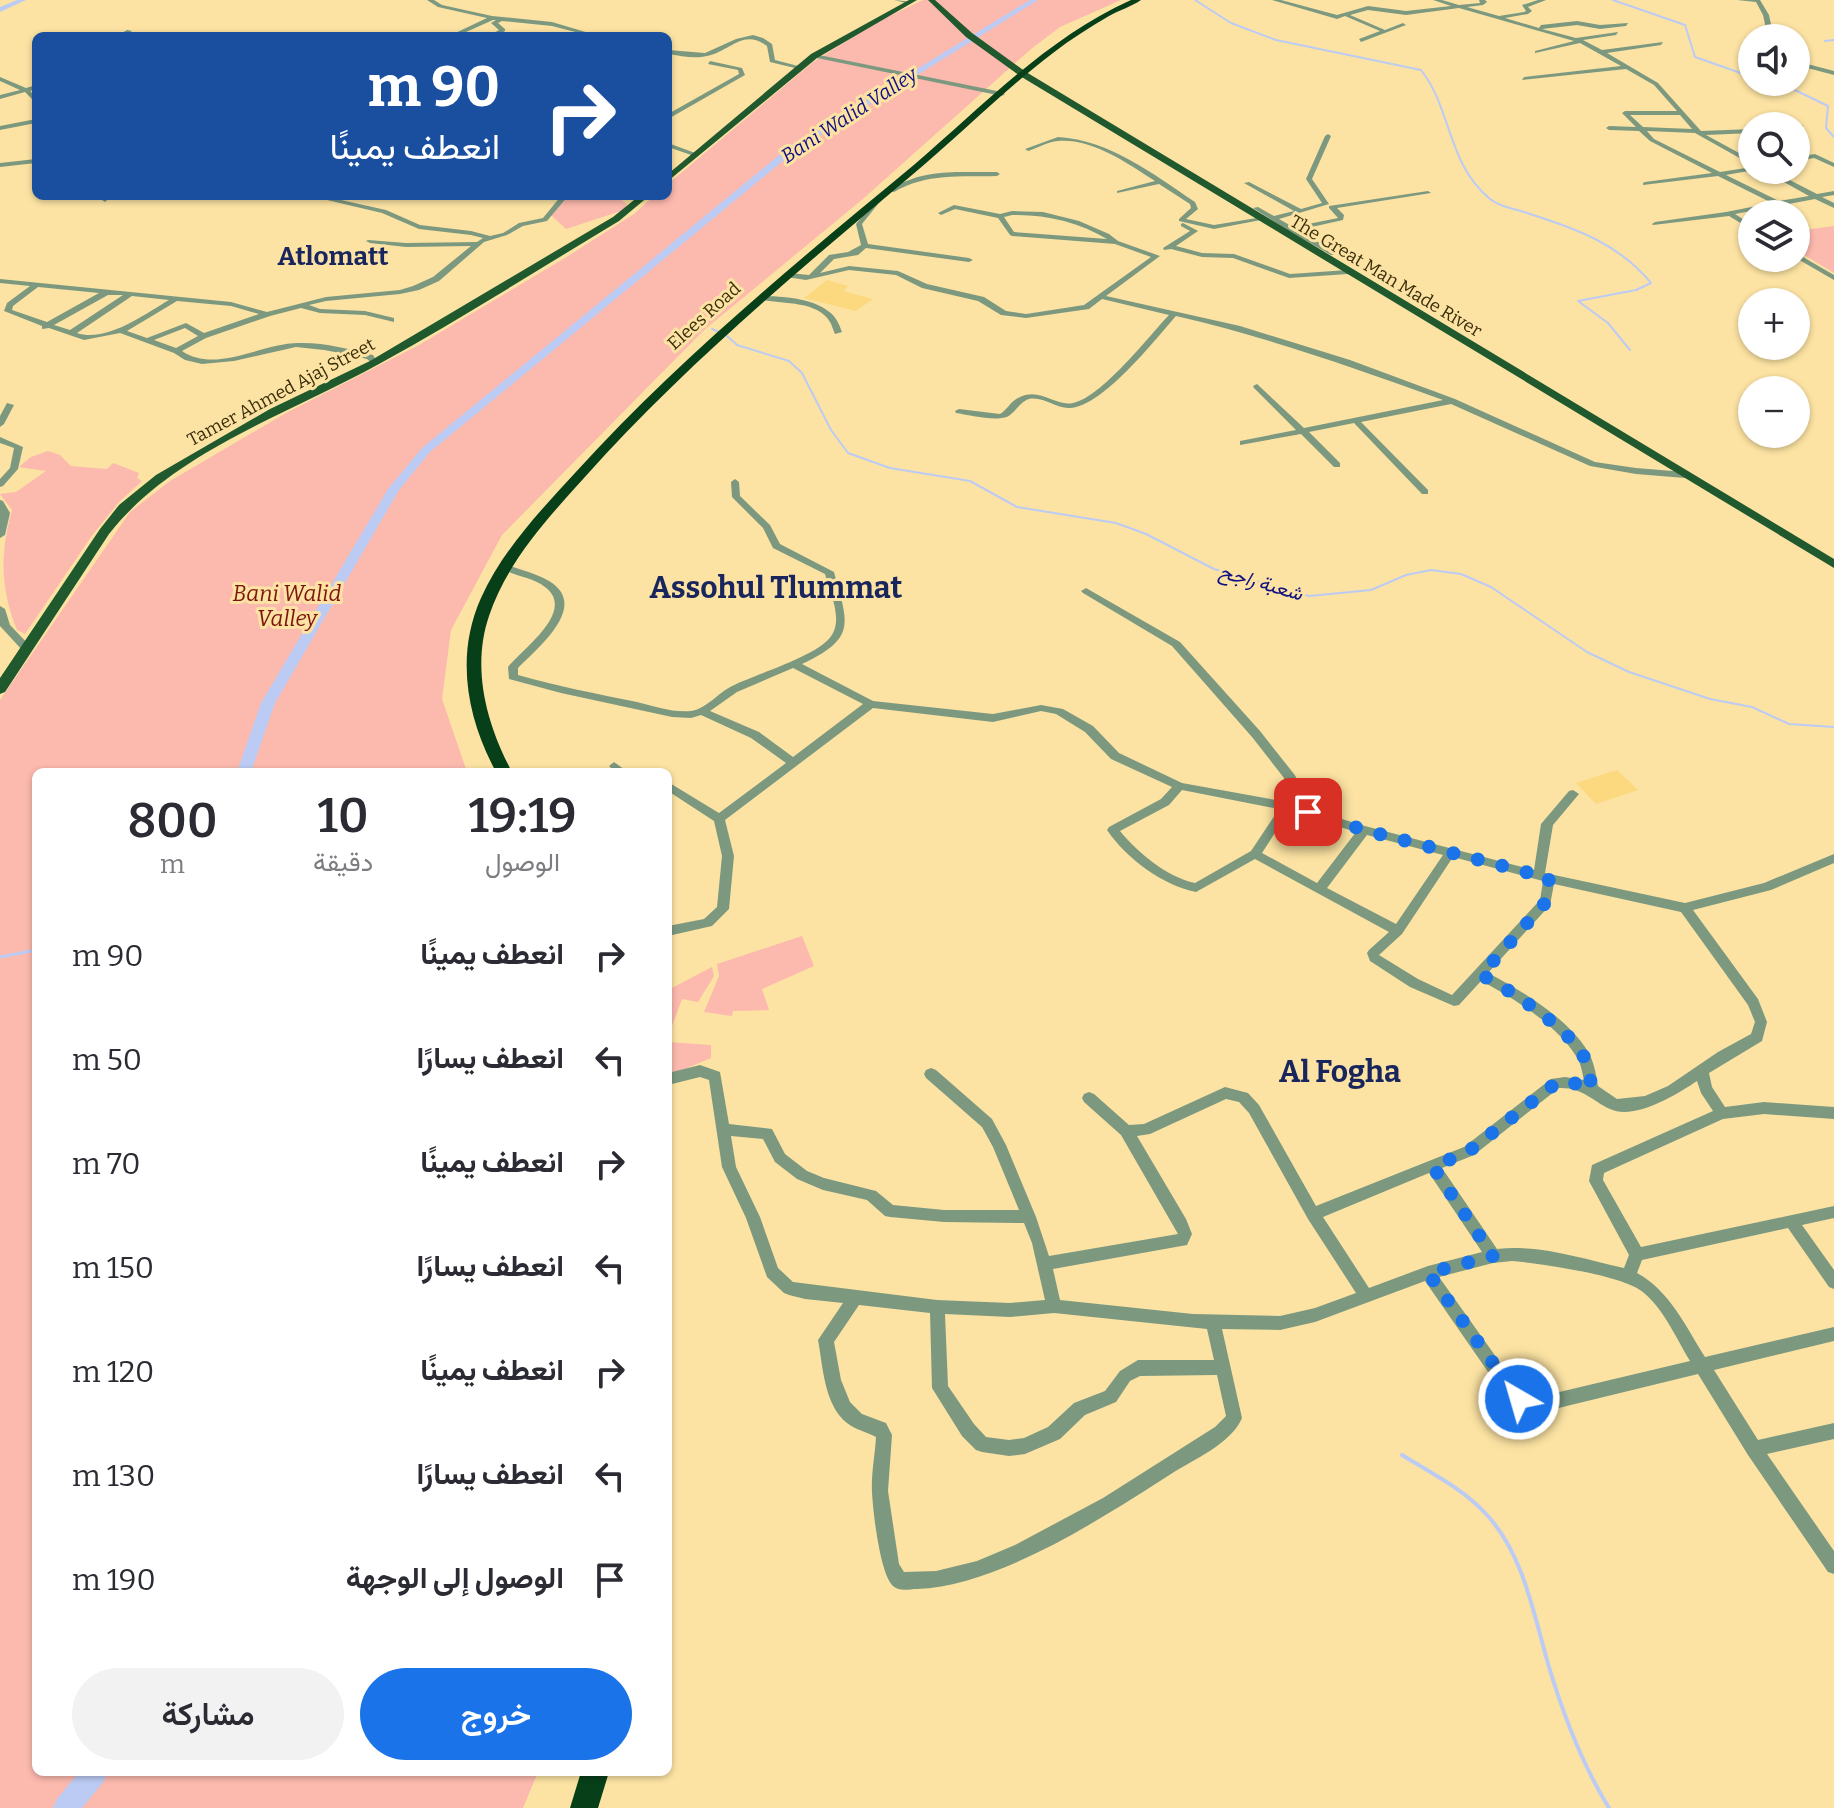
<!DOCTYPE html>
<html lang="ar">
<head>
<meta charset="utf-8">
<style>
  :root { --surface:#fff; --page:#f2f2f3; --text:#2b2b33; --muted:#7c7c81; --accent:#1a73e8 }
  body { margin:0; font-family:Bitter,Vazirmatn,serif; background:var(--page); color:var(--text); direction:rtl; height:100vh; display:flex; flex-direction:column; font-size:30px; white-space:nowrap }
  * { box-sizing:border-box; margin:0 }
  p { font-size:26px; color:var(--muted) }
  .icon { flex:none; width:44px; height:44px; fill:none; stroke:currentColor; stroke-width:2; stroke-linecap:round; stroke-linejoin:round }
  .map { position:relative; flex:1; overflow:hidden; direction:ltr }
  .panel { position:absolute; left:32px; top:768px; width:640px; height:1008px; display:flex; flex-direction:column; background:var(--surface); border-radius:12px; box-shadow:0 2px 6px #0004; direction:rtl }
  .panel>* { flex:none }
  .guide { position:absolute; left:32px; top:32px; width:640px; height:168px; border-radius:12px; box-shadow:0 2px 6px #0004; direction:rtl; background:#1a4fa0; color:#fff; overflow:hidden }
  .tools { position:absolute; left:1738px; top:24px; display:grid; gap:16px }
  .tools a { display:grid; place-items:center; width:72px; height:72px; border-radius:50%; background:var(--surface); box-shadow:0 2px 6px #0004; font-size:40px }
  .pin { position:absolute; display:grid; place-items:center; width:68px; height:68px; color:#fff; margin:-34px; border-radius:16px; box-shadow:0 4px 12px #0006 }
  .me { position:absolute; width:88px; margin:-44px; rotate:322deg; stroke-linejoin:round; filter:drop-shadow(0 0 6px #0008) }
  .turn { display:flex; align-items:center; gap:28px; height:168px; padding:0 40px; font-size:36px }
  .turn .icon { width:104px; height:104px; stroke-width:2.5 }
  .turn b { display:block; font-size:56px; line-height:68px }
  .eta { display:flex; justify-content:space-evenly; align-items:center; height:136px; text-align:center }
  .eta b { font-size:48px; font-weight:600; line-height:56px }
  .cta { display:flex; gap:16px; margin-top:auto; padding:16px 40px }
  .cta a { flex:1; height:92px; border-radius:48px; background:var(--accent); color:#fff; font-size:32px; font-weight:600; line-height:92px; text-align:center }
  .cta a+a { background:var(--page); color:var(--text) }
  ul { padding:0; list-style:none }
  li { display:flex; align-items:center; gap:24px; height:104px; padding:0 40px }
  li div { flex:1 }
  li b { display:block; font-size:30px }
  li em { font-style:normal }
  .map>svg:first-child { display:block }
</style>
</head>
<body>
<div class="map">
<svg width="1834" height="1808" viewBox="0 0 1834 1808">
  <rect width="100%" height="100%" fill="#fce3a3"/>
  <g fill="#fcd97e">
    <path d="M827 280 848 286 843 291 873 299 856 311 804 298Z"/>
    <path d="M1617 770 1638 790 1596 804 1576 783Z"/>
  </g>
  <g fill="#fcb9ae">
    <path d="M923 0H1121L1060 27 1031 49 864 198 704 330 502 535 451 630 442 699 467 772H36V1772H538L523 1808H0V700L130 512 170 481 286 413 419 345 565 258 634 214 654 196H668V184L813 62 875 23Z"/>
    <path d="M566 196H616L627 204 624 210 566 229 551 215Z"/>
    <path d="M1834 226V273L1796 250V231Z"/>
    <path d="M48 451 60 455 71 466 107 469 113 463 139 473 137 478 142 481 119 502 91 537 25 634 17 630C0 588 0 553 12 510L0 494 16 492 46 471 19 467 31 457Z"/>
    <path d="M802 936 814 966 762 989 769 1010 733 1011 732 1016 704 1012 719 976 717 964Z"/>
    <path d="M712 967 714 976 698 1002 682 999 672 1026 668 1027V990Z"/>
    <path d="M668 1042 711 1045V1058L668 1076Z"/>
  </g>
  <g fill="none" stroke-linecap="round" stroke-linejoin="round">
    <g stroke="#bccbf3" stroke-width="2">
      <path d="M1195 0 1231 23 1276 40 1421 70C1452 109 1447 164 1490 199 1501 208 1517 209 1530 214 1577 229 1619 244 1651 283L1636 290 1578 301 1608 323 1630 350"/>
      <path d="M1613 0 1685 25 1695 57 1752 77"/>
      <path d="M1825 41 1834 40"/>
      <path d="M1768 82 1797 91 1828 106 1826 128 1834 137"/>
      <path d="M712 329 719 332"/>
      <path d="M727 336 737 345 789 361 802 373 831 430 848 453 890 468 970 481 1017 507 1116 523 1146 534 1214 569 1309 596 1371 590 1406 575 1431 570 1461 574 1491 587 1587 652 1629 672 1710 699 1752 707 1789 724 1834 727"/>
    </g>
    <path stroke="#bccbf3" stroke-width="3" d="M0 957 36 950"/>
    <path stroke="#bccbf3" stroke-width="4" d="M1402 1455C1431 1473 1464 1489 1487 1515 1524 1555 1534 1616 1549 1667 1564 1717 1582 1764 1609 1808"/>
    <g fill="#bccbf3" fill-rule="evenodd">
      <path d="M17 0H26L0 12V7Z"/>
      <path d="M1030 0H1038L795 151 430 452 399 490 275 703 251 772H237L261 703 388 489 422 448 789 147Z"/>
      <path d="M79 1772H107L104 1781 82 1808H53L57 1799Z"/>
    </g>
    <g fill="#7c9980" fill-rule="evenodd">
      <path d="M427 0H434L442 5 492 16 552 22 589 33 587 36H581L583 34 552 26 502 21 498 23 505 29V31L496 36H489L499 30 491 23 496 20H493L457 36H449L487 18 438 7Z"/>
      <path d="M894 0 913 2 910 4Z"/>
      <path d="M1272 0H1281L1337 15 1368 6 1406 11 1451 6 1433 0H1442L1459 5 1480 3 1479 0H1485L1487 2 1483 5 1467 7 1499 16 1524 12 1526 11 1522 5 1538 0H1546L1528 7 1532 11 1528 14 1505 18 1539 28 1541 25 1577 21 1600 25 1628 23 1626 26 1600 29 1577 25 1542 29 1576 38 1618 32 1616 35 1583 40 1602 50 1663 42 1661 45 1607 53 1658 83 1701 131 1752 129V133L1706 135 1752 160V165L1695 133 1647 131 1654 139 1720 172 1752 167V170H1754L1726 175 1779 201 1809 196 1762 170H1770L1817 194 1834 191V195L1822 197 1834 203V208L1815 199 1735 214 1752 225V230L1729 216 1653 225 1652 224 1655 222 1726 212 1772 203 1718 176 1643 185V183L1645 182 1712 173 1650 141 1639 131 1609 130 1606 128 1609 126 1636 127 1622 113 1625 111H1677L1654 85 1626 69 1522 80 1524 77 1621 66 1580 43 1535 53V51L1574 41 1459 8 1406 15 1368 10 1350 15 1385 30 1403 23 1406 25 1361 42 1359 39 1380 31 1345 16 1337 19ZM1630 115H1680L1692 129 1643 127Z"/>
      <path d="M1737 0H1760L1769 15 1774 38H1768L1763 15 1756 2Z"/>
      <path d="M127 30 132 31 124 36H117Z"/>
      <path d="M753 35 763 38 772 44 775 60 802 67 799 69 770 62 767 46C743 28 731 51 707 56 695 59 681 56 668 54V50L705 53 736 39Z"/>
      <path d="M814 54 1002 92 1005 94 1002 96 812 57Z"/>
      <path d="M710 61 742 68 745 75 668 119V114L739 74 738 70 708 64Z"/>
      <path d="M1796 61 1834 71V75L1796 65Z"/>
      <path d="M0 77 26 88 36 85V89L30 91 36 97V103L25 92 0 99V95L20 90 0 81Z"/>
      <path d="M36 119V123L0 130V126Z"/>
      <path d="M1796 124 1804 126 1796 128V126H1793Z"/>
      <path d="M1328 134 1331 136 1312 179 1329 204 1279 219 1293 227 1338 218 1329 208V206L1428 191 1431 193 1337 208 1344 215 1343 220 1298 230 1334 251V255H1331L1291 232 1280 233V231L1286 229 1253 208 1258 207 1274 216 1294 211 1244 183 1249 182 1301 209 1322 203 1306 179 1325 136Z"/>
      <path d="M1058 137C1110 140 1153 174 1195 202L1198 209 1186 219 1214 225 1263 217 1266 219 1214 229 1179 221V219L1191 208 1190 204 1159 184 1117 193V191L1155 181C1127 163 1092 138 1058 141 1047 142 1038 148 1028 151L1025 149Z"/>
      <path d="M668 143 698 154 699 155 694 156 668 147Z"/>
      <path d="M1815 154 1834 163V167L1814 158 1796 161V157Z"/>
      <path d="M36 159V163L0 167V163Z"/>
      <path d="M956 172H997L1000 174 997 176C961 177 926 173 894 192L889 191C909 176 932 173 956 172Z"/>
      <path d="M105 196H112L105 202 102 200Z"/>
      <path d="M310 196H323L386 210 420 225 471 231 490 236 503 233 519 223 543 218 561 196H568L547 221 523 226 507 235 484 242 439 281 419 290 400 294 326 301 309 305 320 309 365 311 394 318V322L365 315 320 313 301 308 270 316 206 338 182 351C216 374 262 343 298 343 323 342 349 349 373 355L378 363 374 365 367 359 351 355 324 350 296 347 234 361 202 364 185 360 174 353 120 333 84 340 49 328 42 329V326L4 311 7 303 30 286 0 283V279L231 302 267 312 326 297 400 290 413 286 433 277 471 246 406 247 370 243 366 241 368 240 406 243 477 242 483 238 471 235 419 229 382 213ZM38 287 99 293 47 322 12 310 13 306ZM108 295H123L70 330 54 325ZM132 296 169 300C145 314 106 343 77 333ZM177 301 231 306 259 314 204 333 186 323 147 338 127 331ZM185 328 198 336 176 348 154 340Z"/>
      <path d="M879 197 882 199 862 224 868 244 969 258 973 260 969 262 866 248 858 255 834 259 820 273 849 266 898 271 927 284 984 297 1006 311 1026 314 1084 305 1151 257 1115 244 1012 236 1010 235 998 218 955 209 941 215 938 213 954 205 1000 214 1012 211 1043 212 1079 221 1109 234 1118 241 1160 256 1106 296 1240 326 1350 360 1455 399 1595 462 1636 468 1685 472 1689 475 1685 478 1636 474 1590 466 1451 404 1361 422 1428 490V494H1422L1354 423 1309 432 1340 463V467H1334L1301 434 1240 445V441L1296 430 1254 388 1253 386 1257 384 1304 428 1443 400C1355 368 1267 337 1176 316 1155 340 1102 407 1070 408 1056 409 1044 396 1029 399 1020 402 1017 410 1010 415 1000 423 969 415 956 413L955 411 959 409 1000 414C1007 410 1011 401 1018 398 1040 386 1055 407 1073 403 1102 397 1148 337 1169 315L1102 299 1089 309 1026 318 1001 315 978 301 922 288 896 275 849 270 806 280 786 277V273H789L809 275 829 255 848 252 861 245 856 224ZM1012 215C1045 214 1079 222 1107 239L1014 232 1004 217Z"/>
      <path d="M1183 223 1198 231 1176 246 1202 253 1234 254 1290 274 1348 270 1352 272 1348 274 1289 278 1233 258 1202 257 1171 249 1164 250 1163 248 1190 231 1181 226V224Z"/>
      <path d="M1796 253 1834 275V280L1796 258Z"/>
      <path d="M760 296C780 296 812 298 828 311 836 316 839 324 842 332L835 334C833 330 832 325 830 322 818 301 784 304 763 300H760Z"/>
      <path d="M7 403 14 405 4 424 0 427V416Z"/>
      <path d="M0 437 23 447 18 469 3 486 0 487V479L10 468 14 448 0 443Z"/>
      <path d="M735 479 739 482 740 496 770 525 780 544 834 572C848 624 857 638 802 664L873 701 993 714 1041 705 1063 709 1093 726 1119 753 1182 783 1281 801 1284 778 1252 737 1172 646 1083 593 1081 591 1086 588 1180 642 1260 731 1294 774 1296 777 1292 804 1365 826 1534 870 1541 824 1569 791 1573 790 1579 794 1553 825 1545 873 1685 903 1764 883 1834 854V863L1771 890 1693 910 1758 999 1767 1022 1762 1041 1709 1073 1712 1087 1725 1107 1764 1102 1834 1107V1119L1764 1114 1723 1119 1604 1173 1603 1180 1641 1247 1834 1206V1218L1802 1225 1834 1270V1289L1829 1287 1788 1228 1642 1260 1637 1273C1670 1291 1686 1327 1705 1357L1834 1327V1341L1714 1370 1758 1440 1834 1423V1439L1767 1454 1834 1551V1574L1828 1572 1748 1455 1698 1374 1534 1414 1513 1404 1502 1392 1425 1281 1315 1322 1280 1330 1222 1329 1242 1418C1232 1443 1193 1460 1171 1474 1102 1518 999 1586 917 1589 910 1589 899 1592 893 1586 880 1574 873 1512 872 1492 871 1474 875 1455 876 1437 867 1432 856 1430 847 1423 824 1405 823 1366 818 1340L843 1303 805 1299 789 1295 784 1293 767 1277 746 1218 722 1167 709 1080 700 1077 668 1085V1073L700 1065 720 1072 729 1124 772 1129 785 1154 807 1171 824 1178 876 1191 893 1205 944 1210H1019L993 1147 982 1127 926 1078 924 1074 926 1070 931 1068 936 1070 992 1119 1006 1145 1036 1217 1049 1256 1178 1234 1121 1135 1084 1102 1082 1098 1084 1094 1089 1092 1094 1094 1129 1125 1144 1124 1225 1087 1248 1093 1259 1105 1316 1206 1464 1147 1551 1079 1565 1077 1584 1080C1582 1072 1581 1063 1576 1056 1557 1025 1512 997 1481 981L1459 1005 1454 1006 1410 987 1370 961 1367 953 1369 950 1389 932 1255 859 1196 892C1162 885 1127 859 1107 830L1109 827 1161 799 1172 787 1111 759 1085 732 1056 714 1041 711 993 722 873 708 725 820 734 856 729 909 712 926 668 936V926L704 919 717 907 722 856 714 821 668 791V782L719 813 786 763 751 738 701 715 691 718 672 717 561 693 509 679 508 667C522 649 577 611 545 587 533 577 512 576 499 567L504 564 507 565C521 570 537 574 549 581 591 606 536 649 518 668V675C557 686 597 694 637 702 654 706 673 713 691 711 706 709 718 693 732 686 755 674 823 655 833 633 842 616 829 590 825 574L773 548 763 528 732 497 731 482ZM793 668 863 704 793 757 759 732 710 711 737 692ZM1182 790 1279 809 1251 851 1195 883C1167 877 1138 853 1120 831L1169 805ZM1289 811 1356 832 1317 883 1262 853ZM1367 835 1443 855 1396 924 1327 888ZM1453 857 1543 881 1540 900 1452 995 1418 979 1379 955 1402 934ZM1554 884 1681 912 1748 1005 1755 1022 1751 1034 1718 1052 1668 1086 1645 1096 1617 1099 1598 1086C1596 1074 1594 1061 1587 1050 1567 1018 1521 990 1488 973L1550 905ZM1697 1081 1701 1093 1713 1111 1592 1165 1589 1181 1629 1255 1624 1268C1583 1259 1539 1244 1497 1249L1442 1168 1474 1155 1559 1088C1582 1087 1591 1100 1610 1109 1634 1121 1678 1094 1697 1081ZM1226 1099 1239 1102 1249 1113 1308 1219 1356 1293 1315 1308 1280 1316 1193 1314 1060 1300 1053 1269 1187 1245 1192 1234 1186 1219 1137 1136 1150 1134ZM731 1136 763 1139 775 1162 797 1179 823 1190 867 1200 885 1216 890 1217 944 1222 1024 1223 1032 1243 1045 1300 1010 1303 937 1300 793 1282 778 1268 760 1217 736 1167ZM1429 1173 1482 1252 1428 1266 1369 1288 1323 1217ZM1512 1261C1540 1263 1618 1275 1640 1290 1662 1305 1676 1338 1690 1361L1534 1398 1525 1394 1514 1382 1439 1277 1493 1263ZM859 1305 930 1313 932 1388 962 1436 976 1450 982 1452 1009 1456 1025 1454 1060 1439 1085 1415 1116 1402 1130 1381 1140 1376 1217 1375 1226 1416 1215 1427 1103 1498 1015 1545 977 1561 936 1571 904 1572 899 1564 888 1491 892 1435 886 1423 862 1414 850 1402 841 1380 834 1342ZM1054 1313 1207 1329 1214 1360H1138L1120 1371 1105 1391 1074 1403 1048 1427 1024 1438 1009 1440 986 1437 974 1424 948 1386 945 1314 1010 1317Z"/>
      <path d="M0 500 3 501 10 513 5 535 0 538Z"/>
      <path d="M0 606 5 609 10 625 31 647V651H23L0 626Z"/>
      <path d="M614 762 628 772H615L609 766Z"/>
    </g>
    <g fill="#21592e" fill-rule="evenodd">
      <path d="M909 0H917L817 58 668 181V174L811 54Z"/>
      <path d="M928 0H935L972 33 1026 72 1834 559V568L1020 76 966 37Z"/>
      <path d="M639 196H649L619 221C539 269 461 319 379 364 289 414 174 451 109 534L5 692 0 694V678L100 529 119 505 156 475 270 409 370 361 613 217Z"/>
    </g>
    <g fill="#073f19" fill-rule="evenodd">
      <path d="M1131 0H1141C1131 7 1119 10 1109 16 1090 27 1071 39 1053 53 1004 90 960 135 912 175 798 271 684 366 584 478 547 519 507 562 489 616 471 669 487 725 512 772H496C467 718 455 656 481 598 502 551 540 511 575 473 678 359 797 262 915 164 984 105 1047 38 1131 0Z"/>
      <path d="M581 1772H609L598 1808H570Z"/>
    </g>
  </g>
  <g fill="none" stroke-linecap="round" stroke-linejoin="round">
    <path stroke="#1a73e8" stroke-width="14" stroke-dasharray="0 25.2" d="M1308 812 1364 830 1549 878 1546 902 1481 975C1508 988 1565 1027 1581 1052 1588 1062 1589 1076 1592 1088L1566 1081 1556 1083 1469 1151 1433 1167 1493 1256 1428 1273 1519 1399"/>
  </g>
  <g text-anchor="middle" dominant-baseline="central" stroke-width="6" stroke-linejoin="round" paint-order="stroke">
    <g font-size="18" fill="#3a2e0a" stroke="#fce3a3">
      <text transform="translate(1386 276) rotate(31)">The Great Man Made River</text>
      <text transform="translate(704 316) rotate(-42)">Elees Road</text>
      <text transform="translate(281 392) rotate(-28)">Tamer Ahmed Ajaj Street</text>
    </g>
    <g font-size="20" font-style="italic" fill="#121182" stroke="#fce3a3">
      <text transform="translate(849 115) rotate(-33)">Bani Walid Valley</text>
      <text transform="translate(1261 582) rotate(16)">شعبة راجح</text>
    </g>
    <g font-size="22" font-style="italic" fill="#7e1610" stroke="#fce3a3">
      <text x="287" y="593">Bani Walid<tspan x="287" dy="25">Valley</tspan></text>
    </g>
    <g font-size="26" font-weight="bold" fill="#19265e" stroke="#fce3a3">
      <text x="333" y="256">Atlomatt</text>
    </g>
    <g font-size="30" font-weight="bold" fill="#19265e" stroke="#fce3a3">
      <text x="776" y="588">Assohul Tlummat</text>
      <text x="1340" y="1072">Al Fogha</text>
    </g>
  </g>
</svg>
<div class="tools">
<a><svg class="icon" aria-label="sound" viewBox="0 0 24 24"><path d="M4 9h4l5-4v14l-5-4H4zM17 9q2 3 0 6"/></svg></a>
<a><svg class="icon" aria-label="search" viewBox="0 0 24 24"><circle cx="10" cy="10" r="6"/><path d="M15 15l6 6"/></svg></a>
<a><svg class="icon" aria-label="layers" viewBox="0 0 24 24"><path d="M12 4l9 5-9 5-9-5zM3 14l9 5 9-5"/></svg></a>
<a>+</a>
<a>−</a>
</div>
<div class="pin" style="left:1308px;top:812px;background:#d93025"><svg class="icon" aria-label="arrive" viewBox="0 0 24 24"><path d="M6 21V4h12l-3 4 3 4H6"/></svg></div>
<svg class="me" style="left:1519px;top:1399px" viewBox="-20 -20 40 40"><circle r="17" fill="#1a73e8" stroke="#fff" stroke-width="3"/><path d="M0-11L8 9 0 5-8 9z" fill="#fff"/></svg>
<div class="guide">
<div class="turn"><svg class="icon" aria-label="right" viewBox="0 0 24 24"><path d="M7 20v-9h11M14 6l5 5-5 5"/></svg><div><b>90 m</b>انعطف يمينًا</div></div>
</div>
<section class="panel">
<div class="eta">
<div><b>19:19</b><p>الوصول</p></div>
<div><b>10</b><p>دقيقة</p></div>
<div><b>800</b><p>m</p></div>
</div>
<ul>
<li><svg class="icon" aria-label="right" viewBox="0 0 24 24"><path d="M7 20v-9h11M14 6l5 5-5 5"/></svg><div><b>انعطف يمينًا</b></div><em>90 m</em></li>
<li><svg class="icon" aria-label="left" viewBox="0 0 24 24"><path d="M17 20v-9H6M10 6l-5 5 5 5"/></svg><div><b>انعطف يسارًا</b></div><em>50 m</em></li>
<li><svg class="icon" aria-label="right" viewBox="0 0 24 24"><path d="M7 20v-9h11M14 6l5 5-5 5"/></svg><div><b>انعطف يمينًا</b></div><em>70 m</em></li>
<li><svg class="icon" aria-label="left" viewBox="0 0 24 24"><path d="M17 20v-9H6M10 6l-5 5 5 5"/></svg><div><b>انعطف يسارًا</b></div><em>150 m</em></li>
<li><svg class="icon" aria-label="right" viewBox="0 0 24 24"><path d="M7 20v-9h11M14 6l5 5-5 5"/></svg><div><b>انعطف يمينًا</b></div><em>120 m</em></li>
<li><svg class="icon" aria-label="left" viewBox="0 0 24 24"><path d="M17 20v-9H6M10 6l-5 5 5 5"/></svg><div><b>انعطف يسارًا</b></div><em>130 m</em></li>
<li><svg class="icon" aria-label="arrive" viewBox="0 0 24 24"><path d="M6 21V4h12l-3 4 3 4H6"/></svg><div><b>الوصول إلى الوجهة</b></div><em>190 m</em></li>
</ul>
<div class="cta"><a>خروج</a><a>مشاركة</a></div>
</section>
</div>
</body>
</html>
